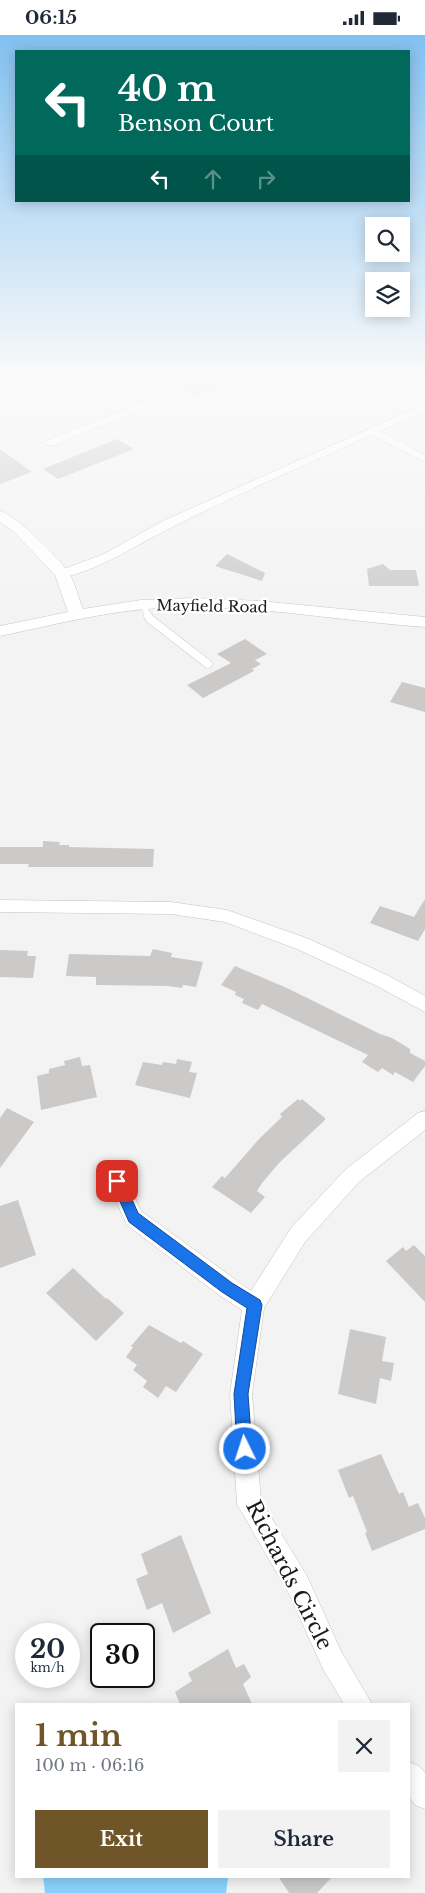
<!DOCTYPE html>
<html lang="en">
<head>
<meta charset="utf-8">
<style>
  :root { --surface:#fff; --page:#f2f2f3; --text:#1f2937; --muted:#747a83; --accent:#6f5527 }
  body { margin:0; font-family:"Libre Baskerville",serif; background:var(--page); color:var(--text); height:100vh; display:flex; flex-direction:column; font-size:19px; white-space:nowrap }
  * { box-sizing:border-box; margin:0 }
  p { font-size:16px; color:var(--muted) }
  .icon { flex:none; width:28px; height:28px; fill:none; stroke:currentColor; stroke-width:2; stroke-linecap:round; stroke-linejoin:round }
  .map { position:relative; flex:1; overflow:hidden }
  .panel { position:absolute; left:15px; top:1668px; width:395px; height:175px; display:flex; flex-direction:column; background:var(--surface); border-radius:0px; box-shadow:0 2px 12px #0003 }
  .panel>* { flex:none }
  .banner { position:absolute; left:15px; top:15px; width:395px; height:152px; border-radius:0px; box-shadow:0 2px 12px #0003; background:#00695c; color:#fff; overflow:hidden }
  .controls { position:absolute; left:365px; top:182px; display:grid; gap:10px }
  .controls a { display:grid; place-items:center; width:45px; height:45px; border-radius:0px; background:var(--surface); box-shadow:0 2px 12px #0003; font-size:25px }
  .speed { position:absolute; left:15px; top:1588px; display:flex; gap:10px; font-size:25px; font-weight:700; text-align:center }
  .speed>* { display:grid; place-content:center; width:65px; height:65px; border-radius:50%; background:var(--surface); box-shadow:0 2px 12px #0003; line-height:1 }
  .speed small { font-size:12px; font-weight:400 }
  .speed .limit { border:2px solid #111; border-radius:8px; background:#fff; color:#111 }
  .pin { position:absolute; display:grid; place-items:center; width:42px; height:42px; color:#fff; margin:-21px; border-radius:10px; box-shadow:0 2px 8px #0006 }
  .me { position:absolute; width:55px; margin:-28px; rotate:356deg; stroke-linejoin:round; filter:drop-shadow(0 0 4px #0008) }
  .turn { display:flex; align-items:center; gap:18px; height:105px; padding:0 20px; font-size:22px }
  .turn .icon { width:65px; height:65px; stroke-width:2.5 }
  .turn b { display:block; font-size:35px; line-height:42px }
  .lanes { display:flex; align-items:center; height:48px; padding:0 20px; background:#0003; justify-content:center; gap:25px; direction:ltr }
  .lanes .off { opacity:.35 }
  .round { display:grid; place-items:center; flex:none; width:52px; height:52px; border-radius:0px; background:var(--page) }
  .headline { display:flex; align-items:center; justify-content:space-between; height:85px; padding:0 20px }
  h1 { font-size:30px; font-weight:700; line-height:38px; color:var(--accent) }
  .button { display:flex; gap:10px; margin-top:auto; padding:10px 20px }
  .button a { flex:1; height:58px; border-radius:0px; background:var(--accent); color:#fff; font-size:20px; font-weight:700; line-height:58px; text-align:center }
  .button a+a { background:var(--page); color:var(--text) }
  .status { display:flex; justify-content:space-between; align-items:center; height:35px; padding:0 25px; background:var(--surface); direction:ltr }
  .status svg { height:14px; fill:currentColor }
  .map>svg:first-child { display:block }
</style>
</head>
<body>
<div class="status"><b>06:15</b><svg viewBox="0 0 49 12"><path d="M0 12V9h3v3zM5 12V6h3v6zM10 12V3h3v9zM15 12V0h3v12zM26 1h20v11H26zM47 4h2v5h-2z"/></svg></div>
<div class="map">
<svg width="425" height="1858" viewBox="0 0 425 1858">
  <rect width="100%" height="100%" fill="#f3f3f4"/>
  <path fill="#89d2fc" d="M43 1841H226L228 1843 226 1858H45Z"/>
  <g fill="#cbcac9">
    <path d="M183 338H197L221 352 196 361 175 349Z"/>
    <path d="M117 404 134 414 58 444 43 434Z"/>
    <path d="M0 414 17 426 32 437 0 449Z"/>
    <path d="M227 519 265 538 262 546 215 531Z"/>
    <path d="M383 529 390 535H416L419 551H369L367 534Z"/>
    <path d="M245 604 267 619 255 625 261 629 252 634 254 636 203 663 187 650 231 628 217 619Z"/>
    <path d="M402 647 425 653V677L390 667Z"/>
    <path d="M43 806 60 807 59 810H69V812L154 814 153 832H28L29 829H0V812H43Z"/>
    <path d="M425 864V894L418 906 370 888 380 871 414 882Z"/>
    <path d="M153 914 172 918 171 922 203 927 196 952 183 950 182 953 168 951 96 950V942L66 941 69 919 150 921Z"/>
    <path d="M0 915 28 916 27 921H36L33 943 0 942Z"/>
    <path d="M235 931 287 953 380 999 392 1003 410 1014V1018L425 1026V1031L413 1047 395 1037 393 1040 382 1033 378 1037 362 1027 368 1020 262 969 258 975 242 968 244 964 235 960 236 957 221 950Z"/>
    <path d="M80 1022 82 1031 90 1030 97 1062 41 1075 37 1041 49 1038V1034L65 1030 64 1026Z"/>
    <path d="M177 1024 192 1027 189 1037 197 1038 190 1063 135 1050 143 1027 162 1030 163 1027 176 1029Z"/>
    <path d="M298 1064 300 1066 302 1064 325 1083V1085L280 1127 262 1148 257 1156 265 1162 251 1178 212 1152 222 1141 225 1143 260 1103 282 1082 280 1079Z"/>
    <path d="M7 1073 34 1087 0 1133V1083Z"/>
    <path d="M18 1165 36 1220 0 1233V1171Z"/>
    <path d="M414 1210 425 1221V1267L386 1226 403 1212 406 1216Z"/>
    <path d="M73 1233 106 1264 107 1263 124 1278 96 1306 46 1258Z"/>
    <path d="M149 1290 181 1308 183 1306 203 1319 176 1357 166 1351 158 1363 143 1352 147 1346 133 1335 137 1330 126 1322 133 1312 131 1311Z"/>
    <path d="M350 1294 386 1302 382 1326 394 1328 391 1346 380 1343 376 1369 338 1359Z"/>
    <path d="M381 1419 399 1459 403 1457 409 1472 418 1468 425 1483V1494L372 1516 365 1498 367 1497 353 1461 349 1463 338 1435Z"/>
    <path d="M181 1500 211 1578 173 1598 162 1568 147 1575 136 1544 148 1539 141 1519Z"/>
    <path d="M228 1614 236 1633 244 1629 251 1642 243 1649 252 1669H180L175 1657 192 1646 188 1638Z"/>
    <path d="M278 1841H333L317 1858H289Z"/>
  </g>
  <g fill="none" stroke-linecap="round" stroke-linejoin="round">
    <g stroke="#c1c2c2" stroke-width="6">
      <path id="service-far1" d="M143 570 149 582"/>
    </g>
    <g stroke="#c1c2c2" stroke-width="9">
      <path id="service" d="M148 581 150 584 208 629"/>
    </g>
    <g stroke="#c1c2c2" stroke-width="1">
      <g id="minor">
        <path d="M171 338H181L162 363 151 371 54 410H46L45 408 46 406 143 367 154 359Z"/>
        <path d="M425 369V376L380 396 425 420V427L371 400C291 437 208 471 131 514 118 522 71 545 58 542L56 539 58 536 104 519 163 486Z"/>
        <path d="M0 865 171 867 227 875 309 904 389 941 425 961V977L377 951 297 914 225 887 171 879 0 877Z"/>
        <path d="M425 1076V1095L359 1147 305 1207 264 1273 252 1359 261 1466 307 1541 341 1616 372 1669H344L323 1634 289 1559 237 1469 230 1359 242 1275 219 1260 127 1190 107 1146 110 1140 117 1137 124 1140 141 1176 251 1256 291 1193 345 1135 418 1078Z"/>
        <path d="M409 1727 419 1731 425 1738V1774L415 1770 409 1762Z"/>
      </g>
    </g>
    <g stroke="#c1c2c2" stroke-width="1">
      <path id="tertiary" d="M0 476C16 480 59 523 69 538 75 548 78 562 83 574L141 565 194 563 260 566 425 582V592C337 586 249 568 160 573 106 576 53 590 0 601V591L68 577 55 540 14 497 0 487Z"/>
    </g>
    <use href="#service-far1" stroke="#fff" stroke-width="5.5"/>
    <use href="#service" stroke="#fff" stroke-width="8"/>
    <use href="#minor" fill="#fff" fill-rule="evenodd"/>
    <use href="#tertiary" fill="#fff" fill-rule="evenodd"/>
  </g>
  <linearGradient id="sky" x2="0" y2="1"><stop stop-color="#82c0f0"/><stop offset="0.57" stop-color="#fafafa"/><stop offset="1" stop-color="#fafafa" stop-opacity="0"/></linearGradient>
  <rect width="425" height="598" fill="url(#sky)"/>
  <path fill="#1a73e8" stroke="#114b97" d="M117 1140 122 1142 138 1178 232 1248 260 1265 262 1270 248 1359 252 1414 250 1419 245 1421 239 1419 237 1414 234 1359 247 1273 222 1257 129 1187 111 1146 112 1142Z"/>
  <g text-anchor="middle" dominant-baseline="central" stroke-width="5" stroke-linejoin="round" paint-order="stroke">
    <g font-size="15" fill="#1a1a1b" stroke="#fff">
      <text transform="translate(212 571) rotate(1)">Mayfield Road</text>
    </g>
    <g font-size="21" fill="#1a1a1b" stroke="#fff">
      <text transform="translate(289 1540) rotate(63)">Richards Circle</text>
    </g>
  </g>
</svg>
<div class="controls">
<a><svg class="icon" aria-label="search" viewBox="0 0 24 24"><circle cx="10" cy="10" r="6"/><path d="M15 15l6 6"/></svg></a>
<a><svg class="icon" aria-label="layers" viewBox="0 0 24 24"><path d="M12 4l9 5-9 5-9-5zM3 14l9 5 9-5"/></svg></a>
</div>
<div class="speed"><div>20<small>km/h</small></div><div class="limit">30</div></div>
<div class="pin" style="left:117px;top:1146px;background:#d93025"><svg class="icon" aria-label="arrive" viewBox="0 0 24 24"><path d="M6 21V4h12l-3 4 3 4H6"/></svg></div>
<svg class="me" style="left:245px;top:1414px" viewBox="-20 -20 40 40"><circle r="17" fill="#1a73e8" stroke="#fff" stroke-width="3"/><path d="M0-11L8 9 0 5-8 9z" fill="#fff"/></svg>
<div class="banner">
<div class="turn"><svg class="icon" aria-label="left" viewBox="0 0 24 24"><path d="M17 20v-9H6M10 6l-5 5 5 5"/></svg><div><b>40 m</b>Benson Court</div></div>
<div class="lanes"><svg class="icon" aria-label="left" viewBox="0 0 24 24"><path d="M17 20v-9H6M10 6l-5 5 5 5"/></svg><svg class="icon off" aria-label="ahead" viewBox="0 0 24 24"><path d="M12 20V5M6 11l6-6 6 6"/></svg><svg class="icon off" aria-label="right" viewBox="0 0 24 24"><path d="M7 20v-9h11M14 6l5 5-5 5"/></svg></div>
</div>
<section class="panel">
<div class="headline"><div><h1>1 min</h1><p>100 m · 06:16</p></div><a class="round"><svg class="icon" aria-label="close" viewBox="0 0 24 24"><path d="M6 6l12 12M18 6L6 18"/></svg></a></div>
<div class="button"><a>Exit</a><a>Share</a></div>
</section>
</div>
</body>
</html>
